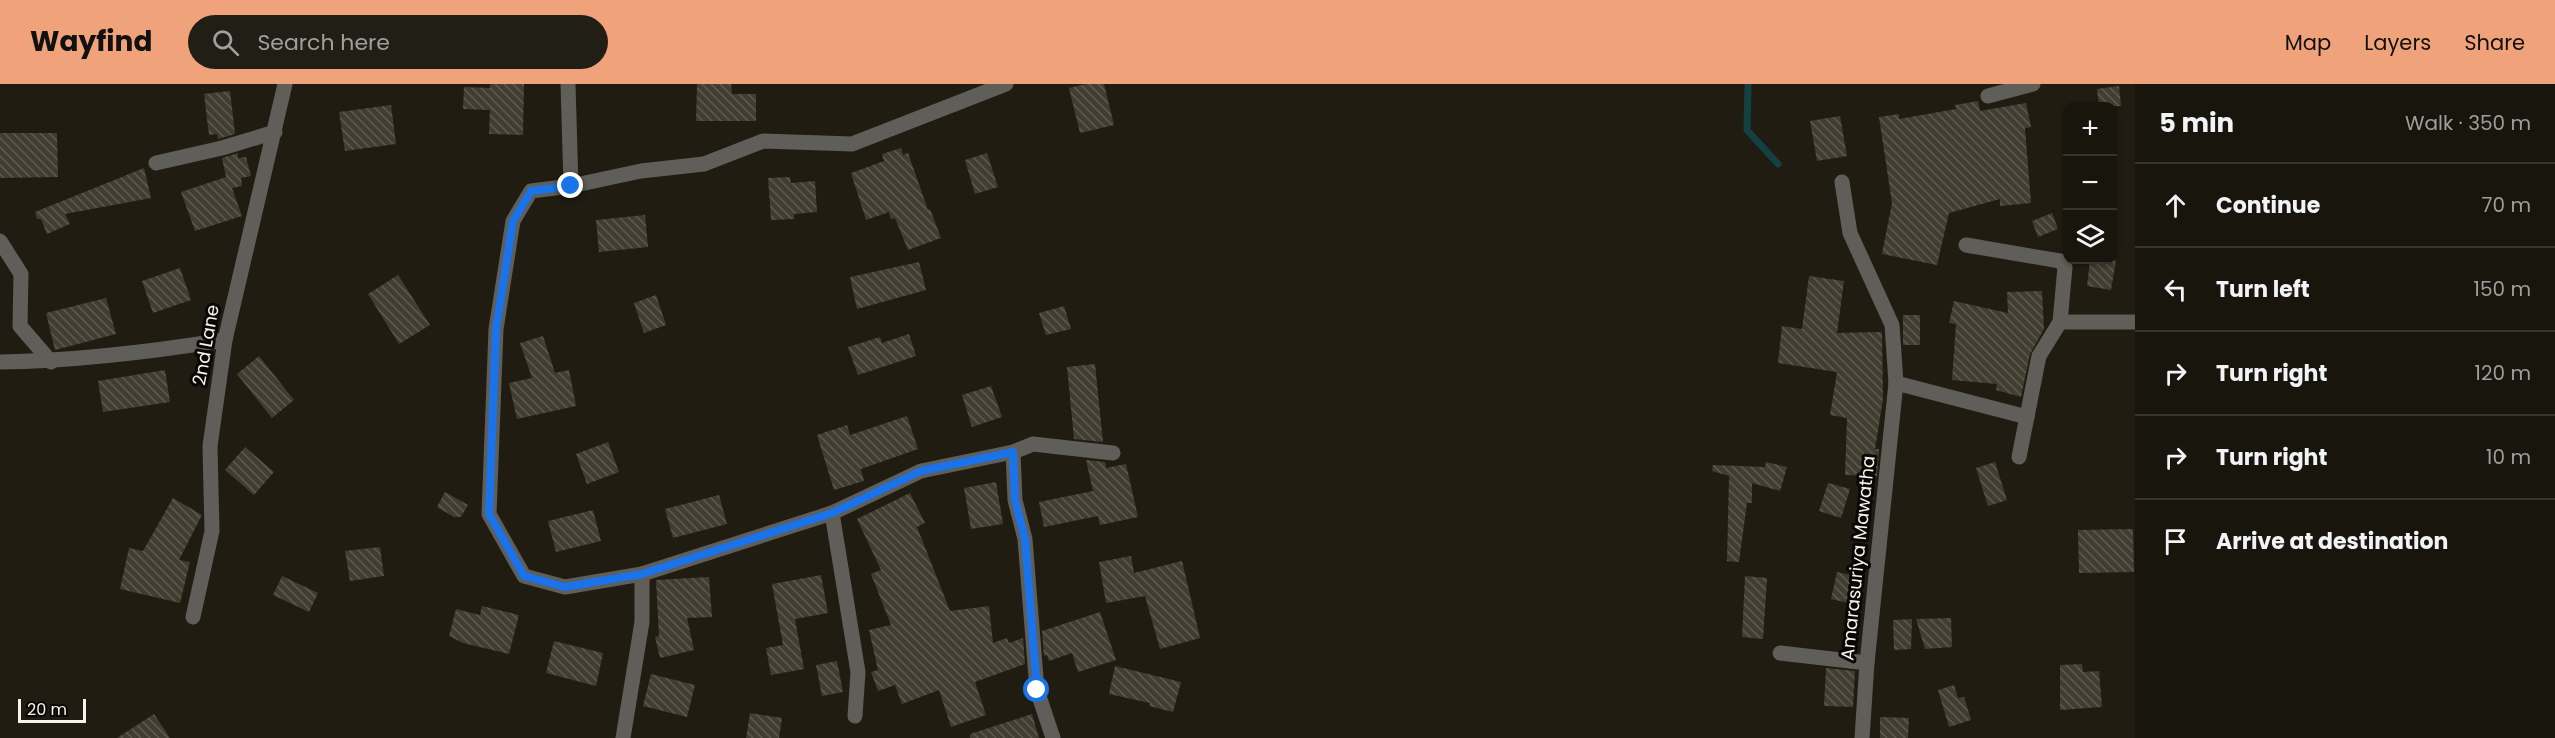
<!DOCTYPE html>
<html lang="en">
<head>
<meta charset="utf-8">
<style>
	body { margin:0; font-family:Poppins,sans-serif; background:#211e16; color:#f1f3f6 }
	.controls { position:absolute; right:18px; top:18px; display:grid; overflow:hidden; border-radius:12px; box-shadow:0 2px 4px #0004 }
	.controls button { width:54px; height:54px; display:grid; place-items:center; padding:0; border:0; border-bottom:2px solid #36342e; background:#18150d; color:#f1f3f6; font:30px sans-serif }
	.scale { position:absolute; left:18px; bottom:15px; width:68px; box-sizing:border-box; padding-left:6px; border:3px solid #f7f4ed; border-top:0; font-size:16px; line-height:21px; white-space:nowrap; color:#f7f4ed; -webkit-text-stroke:4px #080704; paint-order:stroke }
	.stop { position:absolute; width:18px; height:18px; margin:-14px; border:4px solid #1a73e8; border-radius:50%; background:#fff }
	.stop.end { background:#1a73e8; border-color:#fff; box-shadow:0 2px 6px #0008 }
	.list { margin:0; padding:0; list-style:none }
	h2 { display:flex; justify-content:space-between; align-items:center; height:78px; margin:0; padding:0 24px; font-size:26px }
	h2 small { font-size:20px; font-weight:400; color:#9f9f9d }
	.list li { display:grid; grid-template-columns:39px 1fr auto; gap:18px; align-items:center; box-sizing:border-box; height:84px; padding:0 24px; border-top:2px solid #36342e }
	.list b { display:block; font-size:22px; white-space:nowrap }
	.list em { font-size:20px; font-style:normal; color:#9f9f9d }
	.icon { flex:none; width:33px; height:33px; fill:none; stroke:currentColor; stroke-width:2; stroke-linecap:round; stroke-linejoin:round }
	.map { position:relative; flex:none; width:2135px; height:654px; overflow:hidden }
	header { display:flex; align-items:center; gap:36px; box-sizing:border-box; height:84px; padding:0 30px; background:#f0a27a; color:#111 }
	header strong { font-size:28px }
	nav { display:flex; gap:33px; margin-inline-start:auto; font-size:21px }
	.search { width:420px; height:54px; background:#211e16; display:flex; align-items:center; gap:15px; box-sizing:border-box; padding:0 21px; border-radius:33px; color:#9f9f9d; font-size:22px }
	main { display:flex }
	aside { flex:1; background:#18150d }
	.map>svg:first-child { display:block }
</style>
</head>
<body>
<header>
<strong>Wayfind</strong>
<div class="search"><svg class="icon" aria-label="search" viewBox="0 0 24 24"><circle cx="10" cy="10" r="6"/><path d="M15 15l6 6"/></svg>Search here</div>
<nav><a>Map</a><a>Layers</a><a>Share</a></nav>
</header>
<main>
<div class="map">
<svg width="2135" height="654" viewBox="0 0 2135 654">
	<defs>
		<pattern id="building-back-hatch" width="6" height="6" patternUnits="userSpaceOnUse" patternTransform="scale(1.5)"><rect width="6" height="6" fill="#413d31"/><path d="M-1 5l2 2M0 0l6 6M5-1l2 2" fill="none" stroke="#5d5a4f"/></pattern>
	</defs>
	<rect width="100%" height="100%" fill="#201c11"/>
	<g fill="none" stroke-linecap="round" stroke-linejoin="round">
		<!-- stream -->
		<polyline stroke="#124043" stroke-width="7" points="1748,0 1747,46 1778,80"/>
	</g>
	<!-- building -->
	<g fill="url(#building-back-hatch)">
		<polygon points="490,0 524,0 523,51 489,50 490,26 463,25 464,3 490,4"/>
		<polygon points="697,0 731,0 732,10 756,10 756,37 696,37"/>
		<polygon points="1085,0 1104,0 1114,41 1080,49 1069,4"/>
		<polygon points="2119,2 2121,22 2099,22 2097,5"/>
		<polygon points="230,7 235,50 218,55 217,50 209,51 204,10"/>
		<polygon points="1978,17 1980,27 2026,19 2031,43 2025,44 2031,119 2000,122 2000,115 1949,129 1937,181 1882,170 1892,119 1879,33 1899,30 1899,35 1956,25 1955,21"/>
		<polygon points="391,21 396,60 345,67 339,28"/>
		<polygon points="1840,32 1847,72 1817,77 1810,37"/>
		<polygon points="0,49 57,49 58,93 0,94"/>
		<polygon points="901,64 903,71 908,69 928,126 930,125 941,154 908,166 895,134 891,135 889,128 866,136 851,89 884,77 882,70"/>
		<polygon points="238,69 238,74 246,73 251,92 241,94 242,102 232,104 242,132 195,147 181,108 226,93 222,74"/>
		<polygon points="987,69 998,103 975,110 965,76"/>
		<polygon points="144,84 151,114 65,130 70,140 47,150 41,135 37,135 35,128"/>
		<polygon points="790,93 791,99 815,97 817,128 794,130 794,135 771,136 768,94"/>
		<polygon points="2052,129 2058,145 2038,153 2032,137"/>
		<polygon points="645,131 648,163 599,168 596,136"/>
		<polygon points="2090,176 2116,176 2111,206 2087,202"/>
		<polygon points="919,178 926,206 857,225 850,193"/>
		<polygon points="180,184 191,216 153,229 142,197"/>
		<polygon points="398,191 430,241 399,260 368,210"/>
		<polygon points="1809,192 1844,197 1837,249 1882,248 1883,315 1875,365 1879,365 1877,392 1845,391 1847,334 1830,331 1837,288 1778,279 1782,242 1802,245"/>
		<polygon points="2042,207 2044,245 2030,270 2021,313 1996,306 1997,300 1952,296 1956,240 1949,239 1954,217 2008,229 2007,208"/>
		<polygon points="656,211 666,241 644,249 634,219"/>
		<polygon points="106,214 116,250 55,266 46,229"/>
		<polygon points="1064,222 1071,245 1046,251 1039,229"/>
		<rect x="1903" y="231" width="17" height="30"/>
		<polygon points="909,250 916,272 858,291 848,263 880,253 882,259"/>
		<polygon points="543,252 555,289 569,286 576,322 517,335 509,299 532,294 520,259"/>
		<polygon points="259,272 294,316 272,334 237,290"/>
		<polygon points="1095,280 1103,358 1074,355 1067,283"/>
		<polygon points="165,286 170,318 103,328 98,297"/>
		<polygon points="991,302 1002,333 972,343 962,311"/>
		<polygon points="907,332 918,365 861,385 864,397 834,406 817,351 847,341 850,351"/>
		<polygon points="608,358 619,388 587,400 576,370"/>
		<polygon points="245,363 274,388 254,411 225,386"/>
		<polygon points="1086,376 1105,378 1106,384 1126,380 1138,433 1100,441 1098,432 1044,443 1039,418 1093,407"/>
		<polygon points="1766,378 1787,383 1780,407 1752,399 1752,419 1747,419 1739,478 1727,477 1729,392 1712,387 1713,381 1765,383"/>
		<polygon points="1995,378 2007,416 1988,422 1976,384"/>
		<polygon points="996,398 1003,440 971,445 964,404"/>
		<polygon points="1828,399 1850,405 1841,434 1819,427"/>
		<polygon points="445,408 468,421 461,433 454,433 437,423"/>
		<polygon points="910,409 925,439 917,443 950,527 989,522 993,559 1007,554 1009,559 1023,554 1025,580 975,598 986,631 951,643 939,606 902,620 895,601 878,607 871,588 878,586 869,546 891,541 871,490 881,486 857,435"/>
		<polygon points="719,411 727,440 673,454 665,425"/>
		<polygon points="173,414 202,431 179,476 190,478 180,519 120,505 129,464 143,467"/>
		<polygon points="593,426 601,457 556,468 548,437"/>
		<polygon points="2133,445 2134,488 2079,489 2078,446"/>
		<polygon points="380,463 384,492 350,497 345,467"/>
		<polygon points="1131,472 1134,489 1182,477 1200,554 1160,565 1145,512 1106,519 1099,478"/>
		<polygon points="1837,488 1863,494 1857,521 1831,515"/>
		<polygon points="821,491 828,529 795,535 804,585 771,591 766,564 783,561 772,500"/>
		<polygon points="282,492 318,509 309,528 273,511"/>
		<polygon points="1745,492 1767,494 1763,555 1742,553"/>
		<polygon points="709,493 712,533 687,534 694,566 660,574 655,553 659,552 656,496"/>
		<polygon points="482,522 519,531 509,570 463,559 449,552 456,525 480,531"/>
		<polygon points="1100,528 1116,576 1078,588 1072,569 1049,577 1047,571 1044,572 1042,547"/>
		<polygon points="1951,534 1952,563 1925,565 1916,535"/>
		<polygon points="1912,535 1911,565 1894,566 1893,536"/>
		<polygon points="554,557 603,569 596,602 546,589"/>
		<polygon points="837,577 843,608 822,612 816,581"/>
		<polygon points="2082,580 2083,588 2099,587 2102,623 2060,626 2060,581"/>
		<polygon points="1115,582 1181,598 1173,628 1149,622 1150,619 1109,610"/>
		<polygon points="1826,584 1855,587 1853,623 1824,622"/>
		<polygon points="651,590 695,601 687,633 643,622"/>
		<polygon points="1954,601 1958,614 1964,613 1971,636 1949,643 1938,606"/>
		<polygon points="750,629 782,634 779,654 746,654"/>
		<polygon points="154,630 170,654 117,654"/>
		<polygon points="1032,630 1039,654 970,654 970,650"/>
		<polygon points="1880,633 1909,634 1908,654 1880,654"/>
	</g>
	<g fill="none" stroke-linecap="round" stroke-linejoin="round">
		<!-- minor -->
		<g stroke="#605e59" stroke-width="15">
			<polyline points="568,0 571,102 531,107 513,137 496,245 489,430 524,492 565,503 642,490 832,429 921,387 1013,368 1033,360 1113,369"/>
			<polyline points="1988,12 2033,0"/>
			<polyline points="156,79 222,64 275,48"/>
			<polyline points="1842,98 1850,149 1892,241 1896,299 1867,579 1862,654"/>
			<polyline points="571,102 641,87 704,80 763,57 852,60 1006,0"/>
			<polyline points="0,157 21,190 20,242 51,278"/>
			<polyline points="1966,161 2060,177 2065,183 2060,238"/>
			<path d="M0,278C76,277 150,268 225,256"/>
			<polyline points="1896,299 2027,333"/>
			<polyline points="1013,368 1015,416 1025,455 1037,606 1053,654"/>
			<polyline points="2019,373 2039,272 2060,238 2135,238"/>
			<polyline points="832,429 858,588 855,632"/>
			<polyline points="193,533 212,447 210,362 225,256 285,0"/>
			<polyline points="1780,569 1867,579"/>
			<polyline points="623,654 642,538 642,490"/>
		</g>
	</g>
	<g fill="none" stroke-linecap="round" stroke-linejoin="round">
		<!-- route -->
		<polyline stroke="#1a73e8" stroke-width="8" points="571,102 531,107 513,137 496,245 489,430 524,492 565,503 642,490 832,429 921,387 1013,368 1015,416 1025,455 1037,606"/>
	</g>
	<g text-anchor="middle" stroke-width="6" stroke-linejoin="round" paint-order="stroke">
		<!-- street labels -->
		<g font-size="18" fill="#f7f4ed" stroke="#080704">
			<text transform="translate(206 261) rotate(-80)" y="6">2nd Lane</text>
			<text transform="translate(1858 474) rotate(-84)" y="6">Amarasuriya Mawatha</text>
		</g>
	</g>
</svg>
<div class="controls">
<button>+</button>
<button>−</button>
<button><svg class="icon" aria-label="layers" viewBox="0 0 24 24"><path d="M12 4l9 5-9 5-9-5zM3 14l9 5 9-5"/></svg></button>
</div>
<div class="scale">20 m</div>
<div class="stop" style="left:1037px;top:606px"></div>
<div class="stop end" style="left:571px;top:102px"></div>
</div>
<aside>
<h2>5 min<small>Walk · 350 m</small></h2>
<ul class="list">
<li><svg class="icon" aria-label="ahead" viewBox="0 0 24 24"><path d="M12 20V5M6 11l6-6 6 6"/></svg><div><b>Continue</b></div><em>70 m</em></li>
<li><svg class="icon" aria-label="left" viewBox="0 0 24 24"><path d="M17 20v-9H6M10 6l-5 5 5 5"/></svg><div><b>Turn left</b></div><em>150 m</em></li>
<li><svg class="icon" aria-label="right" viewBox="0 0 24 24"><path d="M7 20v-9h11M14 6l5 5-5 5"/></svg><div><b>Turn right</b></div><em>120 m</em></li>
<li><svg class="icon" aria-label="right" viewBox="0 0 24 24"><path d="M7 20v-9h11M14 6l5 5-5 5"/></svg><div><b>Turn right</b></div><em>10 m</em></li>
<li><svg class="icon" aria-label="arrive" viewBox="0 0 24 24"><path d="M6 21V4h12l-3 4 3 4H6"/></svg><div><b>Arrive at destination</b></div></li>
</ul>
</aside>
</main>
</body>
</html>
